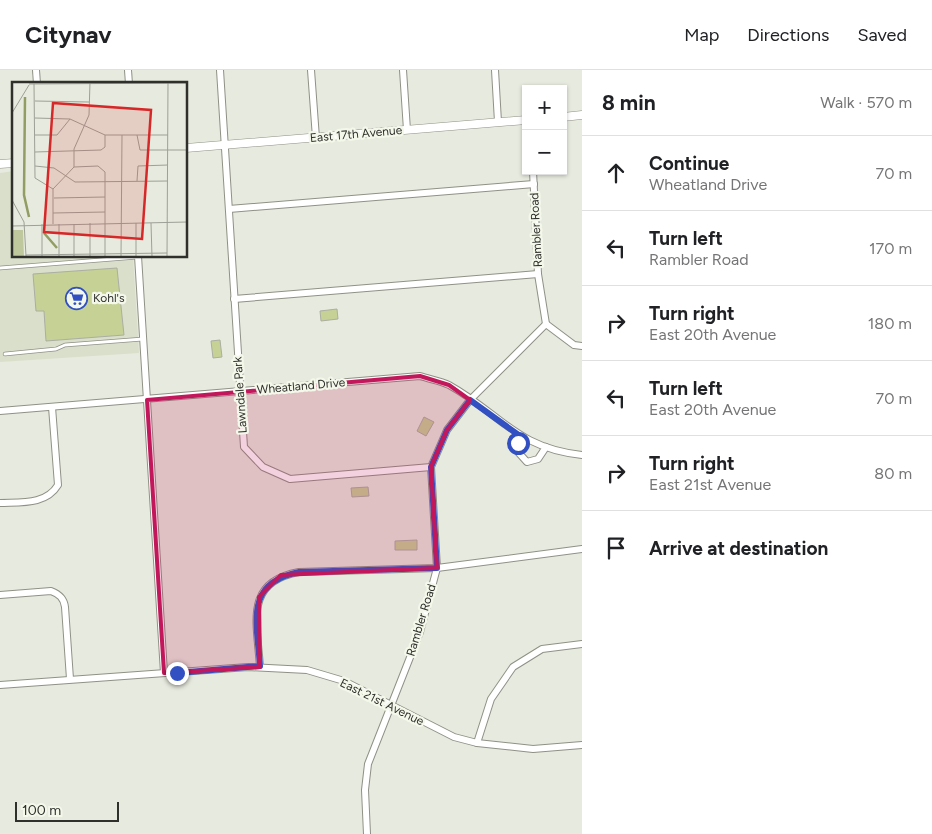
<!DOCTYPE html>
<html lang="en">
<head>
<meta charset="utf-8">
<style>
	body { margin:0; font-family:Figtree,sans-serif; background:#f6f6f6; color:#202124 }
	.controls { position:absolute; right:15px; top:15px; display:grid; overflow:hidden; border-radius:0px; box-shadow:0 1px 4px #0004 }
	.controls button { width:45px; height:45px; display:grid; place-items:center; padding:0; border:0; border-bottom:1px solid #e0e0e0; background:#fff; color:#202124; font:25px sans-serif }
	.scale { position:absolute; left:15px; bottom:12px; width:104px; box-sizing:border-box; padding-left:5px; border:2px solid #2f302b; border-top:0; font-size:14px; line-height:18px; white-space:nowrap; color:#2f302b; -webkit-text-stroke:4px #f4f8eb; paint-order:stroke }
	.stop { position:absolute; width:15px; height:15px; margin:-11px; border:4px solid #3250c1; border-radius:50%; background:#fff }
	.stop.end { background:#3250c1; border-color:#fff; box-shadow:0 1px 5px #0008 }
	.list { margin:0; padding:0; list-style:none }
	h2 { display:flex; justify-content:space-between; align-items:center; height:65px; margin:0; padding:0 20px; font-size:21px }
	h2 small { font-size:16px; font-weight:400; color:#757577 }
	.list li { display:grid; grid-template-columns:32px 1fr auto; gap:15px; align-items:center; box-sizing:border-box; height:75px; padding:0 20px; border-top:1px solid #e0e0e0 }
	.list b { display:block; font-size:19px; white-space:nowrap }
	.list p { margin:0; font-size:16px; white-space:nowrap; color:#757577 }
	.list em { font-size:16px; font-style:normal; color:#757577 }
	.icon { flex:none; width:28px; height:28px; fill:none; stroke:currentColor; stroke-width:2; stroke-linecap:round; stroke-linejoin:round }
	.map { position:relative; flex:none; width:582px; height:764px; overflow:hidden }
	header { display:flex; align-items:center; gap:30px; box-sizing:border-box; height:70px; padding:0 25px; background:#fff; border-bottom:1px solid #e0e0e0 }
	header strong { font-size:24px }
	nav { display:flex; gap:28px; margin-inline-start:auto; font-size:18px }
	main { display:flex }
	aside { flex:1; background:#fff }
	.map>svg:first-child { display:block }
</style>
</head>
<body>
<header>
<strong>Citynav</strong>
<nav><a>Map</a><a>Directions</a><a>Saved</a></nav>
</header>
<main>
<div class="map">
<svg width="582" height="764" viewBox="0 0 582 764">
	<rect width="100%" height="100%" fill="#e7eade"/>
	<!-- built -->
	<polygon fill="#dadfcb" points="14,101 14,186 133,186 139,283 0,292 0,103"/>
	<!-- building -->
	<g fill="#c5d195" stroke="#abaea2">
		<polygon points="117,198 124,265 46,271 44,241 36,241 33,204"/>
		<polygon points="337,239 338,249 321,251 320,241"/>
		<polygon points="220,270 222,287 213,288 211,271"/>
		<polygon points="424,347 434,352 426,366 417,361"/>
		<polygon points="368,417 369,426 352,427 351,418"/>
		<polygon points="417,470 417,480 395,480 395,471"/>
	</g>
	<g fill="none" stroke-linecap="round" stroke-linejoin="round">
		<defs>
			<g id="service">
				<polyline points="0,198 138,187"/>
				<polyline points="5,284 56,279 65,275 143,269"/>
			</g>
			<g id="minor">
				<polyline points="36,0 37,14"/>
				<polyline points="128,0 129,14"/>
				<polyline points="220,0 244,377 263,397 290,409 431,397"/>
				<polyline points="311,0 316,68"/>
				<polyline points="403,0 407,60"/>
				<polyline points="495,0 498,52"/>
				<polyline points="533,101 538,204 546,254"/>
				<polyline points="229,139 534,114"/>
				<polyline points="138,186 164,603"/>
				<polyline points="234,229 538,204"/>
				<polyline points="546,254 574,275 582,276"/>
				<path d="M0,341L420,306C429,309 441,311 449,315C501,344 516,378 582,385"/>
				<polyline points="520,366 518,382 527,392 538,389 546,377"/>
				<path d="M0,433C21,432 46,435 58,415L52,337"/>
				<path d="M0,525L51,521C59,524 64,528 65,537L70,609"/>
				<path d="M260,597C257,552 244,512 299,502L437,498L582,479"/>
				<polyline points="0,615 248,597 307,600 344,611 454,667 477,673 533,679 582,675"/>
				<polyline points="477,673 491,629 513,597 542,579 582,574"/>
				<polyline points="367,764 365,720 368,694 420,562 437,498 431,397 447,360 470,330 546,254"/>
			</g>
			<g id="tertiary">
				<polyline points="563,47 582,45"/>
				<polyline points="186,78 526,50"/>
				<polyline points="0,94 14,93"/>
			</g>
		</defs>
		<!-- service casing -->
		<use href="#service" stroke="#8f9186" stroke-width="4.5"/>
		<!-- minor casing -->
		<use href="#minor" stroke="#8f9186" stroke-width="8"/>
		<!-- tertiary casing -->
		<use href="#tertiary" stroke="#8f9186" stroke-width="9"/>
		<!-- service -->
		<use href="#service" stroke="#fff" stroke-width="3"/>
		<!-- minor -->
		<use href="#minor" stroke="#fff" stroke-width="6"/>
		<!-- tertiary -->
		<use href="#tertiary" stroke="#fff" stroke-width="8"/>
	</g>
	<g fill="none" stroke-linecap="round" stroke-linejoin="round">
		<!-- route -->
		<path stroke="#3250c1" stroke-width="6" d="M177,603L260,596C257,552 244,513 299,502L437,498L431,397L447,360L470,330L520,366L518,373"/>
	</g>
	<!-- marked area -->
	<path fill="#c2185b" fill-opacity="0.2" stroke="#c2185b" stroke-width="4" stroke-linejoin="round" d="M420,306L449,315L470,330L447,360L431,397L437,498L281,505L259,527L260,597L164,603L147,330Z"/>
	<!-- icons -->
	<defs>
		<symbol id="supermarket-ring" viewBox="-11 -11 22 22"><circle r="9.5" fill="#f4f8eb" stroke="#3250c1" stroke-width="1.5"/><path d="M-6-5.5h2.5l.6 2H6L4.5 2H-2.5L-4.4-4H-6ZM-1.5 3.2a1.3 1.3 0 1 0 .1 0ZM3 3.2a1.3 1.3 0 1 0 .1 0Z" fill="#3250c1"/></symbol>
	</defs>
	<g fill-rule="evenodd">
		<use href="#supermarket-ring" x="64" y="216" width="25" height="25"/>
	</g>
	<g text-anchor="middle" stroke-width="4.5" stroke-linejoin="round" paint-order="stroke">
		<!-- street labels -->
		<g font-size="12" fill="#2f302b" stroke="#f4f8eb">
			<text transform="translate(356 64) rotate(-5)" y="4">East 17th Avenue</text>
			<text transform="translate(536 160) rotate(-93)" y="4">Rambler Road</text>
			<text transform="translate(301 316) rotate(-5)" y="4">Wheatland Drive</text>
			<text transform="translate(240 325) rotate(-94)" y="4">Lawndale Park</text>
			<text transform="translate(421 550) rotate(-73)" y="4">Rambler Road</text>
			<text transform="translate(382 632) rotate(26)" y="4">East 21st Avenue</text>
		</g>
		<!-- poi labels -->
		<g font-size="12" fill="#2f302b" stroke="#f4f8eb" text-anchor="start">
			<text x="93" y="232">Kohl's</text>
		</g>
	</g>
	<!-- overview -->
	<g transform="translate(12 12)">
		<rect width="175" height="175" fill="#e7eade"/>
		<path d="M0,148H11L12,175H0Z" fill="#bfc89d"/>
		<path fill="none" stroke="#919d63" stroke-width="2.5" d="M13,15L12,113L17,135M32,151L45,166"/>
		<path fill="none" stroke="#9da096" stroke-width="1" d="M17,2L175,1M22,2L23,96L41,107M23,19L77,20M0,31L17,3M23,36L58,37L93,53H156M23,53H45L58,37M125,53L128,68H175M23,70L89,68L93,65V53M23,84L42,86L63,100L156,99M62,85L86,84L93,90V175M125,99L126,84L156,83M41,107L62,85V67L77,33L78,0M41,107V142M42,116L93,115M0,118L12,140L14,174M41,131L93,130M78,141V175M139,141L140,175M62,142V175M0,144L175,140M14,173L155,171M30,174V142M47,175V142M109,175L110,53M124,175V141M155,175L156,0"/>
		<path fill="#d62828" fill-opacity="0.15" stroke="#d62828" stroke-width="2.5" d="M41,21L139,28L130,157L32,150Z"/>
		<rect width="175" height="175" fill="none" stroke="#2f302b" stroke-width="2.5"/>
	</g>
</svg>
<div class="controls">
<button>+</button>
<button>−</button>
</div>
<div class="scale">100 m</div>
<div class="stop" style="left:518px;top:373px"></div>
<div class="stop end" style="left:177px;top:603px"></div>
</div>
<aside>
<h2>8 min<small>Walk · 570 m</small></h2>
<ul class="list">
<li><svg class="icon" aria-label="ahead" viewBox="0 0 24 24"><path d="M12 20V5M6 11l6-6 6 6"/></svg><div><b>Continue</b><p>Wheatland Drive</p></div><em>70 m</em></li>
<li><svg class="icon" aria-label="left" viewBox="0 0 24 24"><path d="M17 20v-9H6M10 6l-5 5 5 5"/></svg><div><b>Turn left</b><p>Rambler Road</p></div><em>170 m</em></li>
<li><svg class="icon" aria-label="right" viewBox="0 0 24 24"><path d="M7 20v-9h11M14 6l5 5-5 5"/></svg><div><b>Turn right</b><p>East 20th Avenue</p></div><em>180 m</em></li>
<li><svg class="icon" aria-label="left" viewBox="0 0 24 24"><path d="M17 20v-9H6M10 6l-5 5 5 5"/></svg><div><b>Turn left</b><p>East 20th Avenue</p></div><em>70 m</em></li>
<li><svg class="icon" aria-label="right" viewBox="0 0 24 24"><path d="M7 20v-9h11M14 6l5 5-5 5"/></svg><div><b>Turn right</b><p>East 21st Avenue</p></div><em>80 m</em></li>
<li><svg class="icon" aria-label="arrive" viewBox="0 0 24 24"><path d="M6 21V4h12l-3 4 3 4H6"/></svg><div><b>Arrive at destination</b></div></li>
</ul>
</aside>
</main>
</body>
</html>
